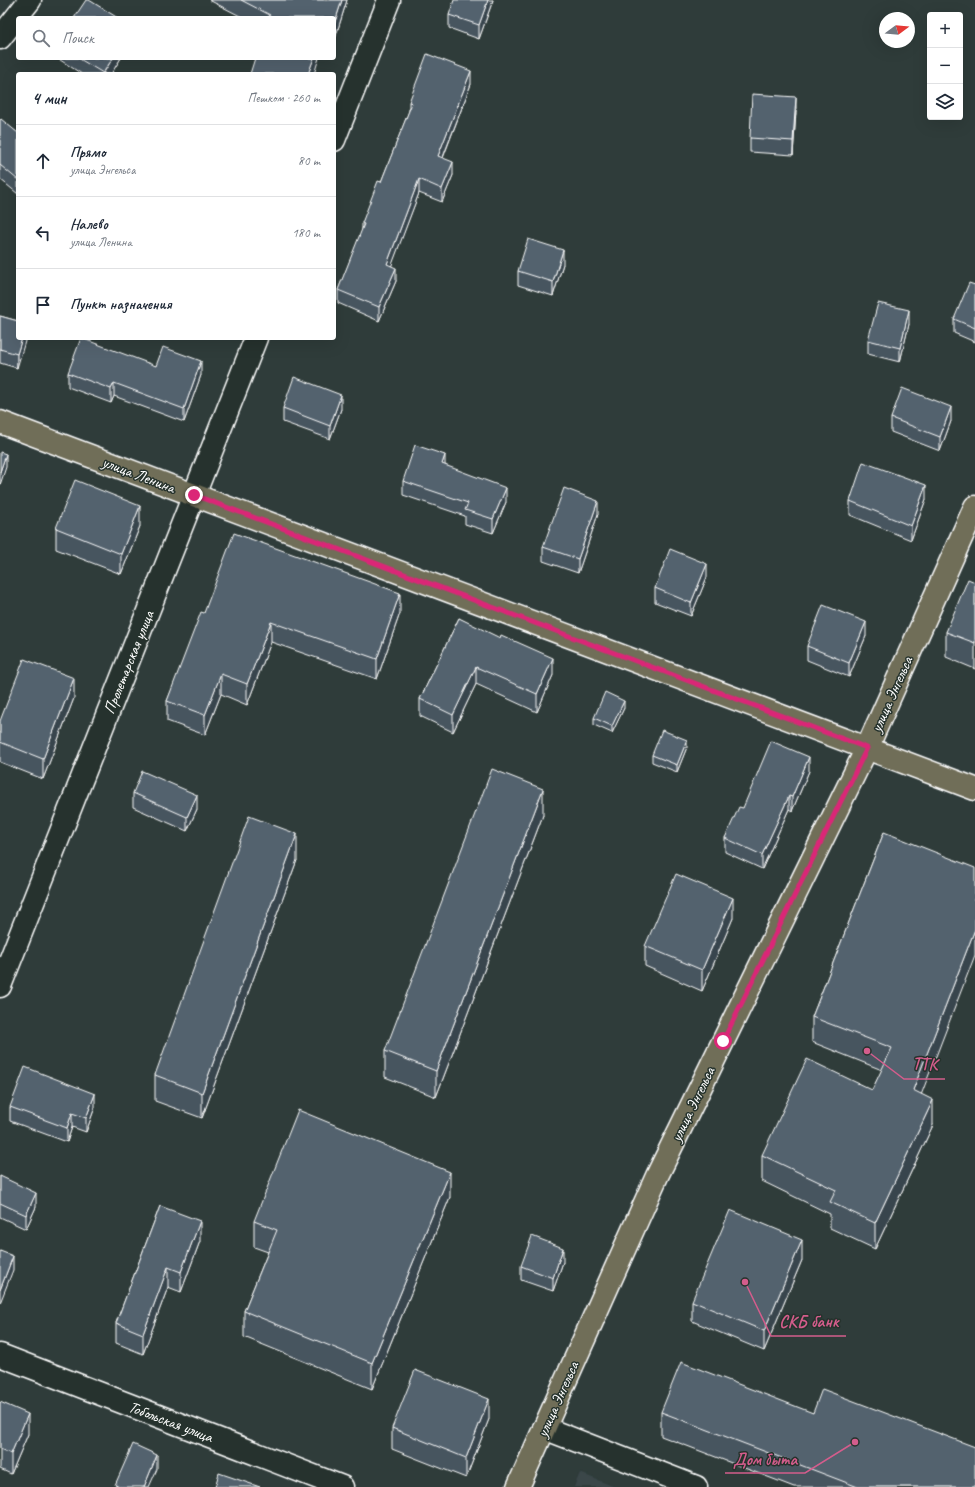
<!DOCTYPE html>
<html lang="ru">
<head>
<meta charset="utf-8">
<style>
	body { margin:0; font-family:Caveat,sans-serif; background:#f2f2f3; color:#1f2937 }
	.controls { position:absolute; right:12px; top:12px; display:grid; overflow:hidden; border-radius:4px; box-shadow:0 4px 16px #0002 }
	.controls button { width:36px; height:36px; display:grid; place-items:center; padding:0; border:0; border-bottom:1px solid #e0e1e3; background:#fff; color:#1f2937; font:20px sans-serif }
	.compass { position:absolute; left:879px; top:12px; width:36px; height:36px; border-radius:50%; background:#fff; box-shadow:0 4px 16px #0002; rotate:74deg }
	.stop { position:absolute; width:12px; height:12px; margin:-9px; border:3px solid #db2777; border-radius:50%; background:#fff }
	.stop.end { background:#db2777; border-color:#fff; box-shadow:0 1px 4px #0008 }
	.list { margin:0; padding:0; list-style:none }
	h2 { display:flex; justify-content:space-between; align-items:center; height:52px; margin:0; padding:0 16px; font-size:17px }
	h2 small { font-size:13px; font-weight:400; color:#747a83 }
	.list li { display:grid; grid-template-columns:26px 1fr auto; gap:12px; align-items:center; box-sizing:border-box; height:72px; padding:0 16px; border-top:1px solid #e0e1e3 }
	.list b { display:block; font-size:15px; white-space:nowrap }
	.list p { margin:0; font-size:13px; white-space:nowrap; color:#747a83 }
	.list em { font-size:13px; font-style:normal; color:#747a83 }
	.icon { flex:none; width:22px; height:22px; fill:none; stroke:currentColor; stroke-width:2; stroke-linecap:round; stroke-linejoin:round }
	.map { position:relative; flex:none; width:975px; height:1487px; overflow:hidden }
	.search { position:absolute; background:#fff; box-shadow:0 4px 16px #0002; left:16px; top:16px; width:320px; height:44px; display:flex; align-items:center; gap:10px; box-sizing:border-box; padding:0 14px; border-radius:4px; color:#747a83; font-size:15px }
	.panel { position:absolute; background:#fff; box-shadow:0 4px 16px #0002; left:16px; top:72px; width:320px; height:268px; border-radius:4px }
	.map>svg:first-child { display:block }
</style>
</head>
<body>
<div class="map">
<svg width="975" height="1487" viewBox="0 0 975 1487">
	<rect width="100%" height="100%" fill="#2f3c3a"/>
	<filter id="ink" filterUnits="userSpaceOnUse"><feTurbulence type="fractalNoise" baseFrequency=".025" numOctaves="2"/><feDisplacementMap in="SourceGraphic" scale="8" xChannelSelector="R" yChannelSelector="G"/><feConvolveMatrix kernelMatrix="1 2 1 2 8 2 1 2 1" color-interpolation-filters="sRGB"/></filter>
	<g filter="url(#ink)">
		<!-- built -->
		<polygon fill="#3a474a" points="580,1473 615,1487 574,1487"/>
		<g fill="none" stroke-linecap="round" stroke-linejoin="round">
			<defs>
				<g id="minor">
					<polyline points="0,38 30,0"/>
					<polyline points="334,140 389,0"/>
					<polyline points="0,986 256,338"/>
					<polyline points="0,1355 342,1487"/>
					<polyline points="544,1428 696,1487"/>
				</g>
				<g id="primary">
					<polyline points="0,422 975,789"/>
					<polyline points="518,1487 657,1176 867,748 975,507"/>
				</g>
			</defs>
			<!-- minor casing -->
			<use href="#minor" stroke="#fff" stroke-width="25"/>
			<!-- primary casing -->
			<use href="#primary" stroke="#fff" stroke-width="25"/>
			<!-- minor -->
			<use href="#minor" stroke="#26332d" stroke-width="22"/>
			<!-- primary -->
			<use href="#primary" stroke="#706e59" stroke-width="22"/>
		</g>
		<!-- wall -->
		<g fill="#47545f" stroke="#fff">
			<polygon points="209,0 347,0 334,42 334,18 244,18"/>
			<polygon points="493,0 479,39 449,28 449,15"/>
			<polygon points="57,58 121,58 111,74 82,74"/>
			<polygon points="471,84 443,158 453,175 442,202 419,193 391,266 396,281 379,321 338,303 338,290 362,231 362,223 381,182 409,111 409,102"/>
			<polygon points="796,111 793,155 750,152 750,138"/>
			<polygon points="0,120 18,133 18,194 0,179"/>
			<polygon points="563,264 553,296 518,285 518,271"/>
			<polygon points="975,285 975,342 954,333 954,319"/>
			<polygon points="0,316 18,321 17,368 0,363"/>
			<polygon points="909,324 900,362 868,354 868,340"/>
			<polygon points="156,366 201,375 184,422 114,396 111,403 68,387 68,373"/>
			<polygon points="283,408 341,409 330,439 283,422"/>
			<polygon points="891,418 951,421 940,451 891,432"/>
			<polygon points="445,465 506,502 493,533 465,524 465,516 403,495 403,481"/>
			<polygon points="926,499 911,540 850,515 850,501"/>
			<polygon points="598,514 578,573 543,561 543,547"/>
			<polygon points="140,526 121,574 56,549 56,528"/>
			<polygon points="707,577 691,616 655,602 655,588"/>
			<polygon points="975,582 975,669 946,657 946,632"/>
			<polygon points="204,613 400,613 377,679 271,642 247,705 221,694 205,735 167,721 167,701"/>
			<polygon points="459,618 553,675 537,712 476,684 453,732 420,716 420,699"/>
			<polygon points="866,636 849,677 807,660 807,646"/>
			<polygon points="74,698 43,779 0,762 0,721"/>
			<polygon points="624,708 612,733 594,725 594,718"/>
			<polygon points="687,747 677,772 652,762 652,755"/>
			<polygon points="809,771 792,811 789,809 762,869 725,852 725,838 743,808"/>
			<polygon points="133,793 197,809 187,831 133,807"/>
			<polygon points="543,815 436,1097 385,1077 385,1051"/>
			<polygon points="884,832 921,1094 933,1125 875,1249 830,1228 830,1214 762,1181 762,1155 872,1090 882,1070 812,1042 812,1017"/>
			<polygon points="297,860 202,1118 155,1101 155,1075"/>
			<polygon points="733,918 702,991 645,966 645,946"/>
			<polygon points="10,1107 95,1107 86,1132 72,1127 67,1142 10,1121"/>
			<polygon points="0,1176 36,1207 26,1229 0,1217"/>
			<polygon points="450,1197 372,1389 244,1337 244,1311 268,1252 254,1247 254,1221"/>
			<polygon points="160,1206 200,1241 181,1292 168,1287 143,1354 116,1343 116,1323"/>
			<polygon points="802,1260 764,1351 692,1321 692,1301"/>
			<polygon points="563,1262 553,1291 521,1280 521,1266"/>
			<polygon points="0,1402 28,1434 11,1474 0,1469"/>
			<polygon points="661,1412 813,1413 975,1487 794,1487 661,1436"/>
			<polygon points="489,1419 466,1478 392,1449 392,1428"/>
		</g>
		<!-- shaded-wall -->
		<g fill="#39454d" stroke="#fff">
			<polygon points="342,0 347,0 334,42 334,25"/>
			<polygon points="488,0 493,0 479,39 479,25"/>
			<polygon points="113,58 121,58 111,74 103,74"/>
			<polygon points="314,58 319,58 314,74 308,74"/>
			<polygon points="471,71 471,84 438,170 438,156"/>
			<polygon points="796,97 796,111 793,155 793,141"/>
			<polygon points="453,162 453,175 442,202 442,189"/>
			<polygon points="419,179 419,193 387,278 387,264"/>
			<polygon points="563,250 563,264 553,296 553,282"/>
			<polygon points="396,268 396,281 379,321 379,307"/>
			<polygon points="909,310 909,324 900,362 900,348"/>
			<polygon points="22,338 26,338 17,368 17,354"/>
			<polygon points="201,361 201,375 184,422 184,409"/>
			<polygon points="114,383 114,396 111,403 111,389"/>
			<polygon points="341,395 341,409 330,439 330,426"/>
			<polygon points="951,407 951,421 940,451 940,437"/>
			<polygon points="6,454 6,467 0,485 0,472"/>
			<polygon points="445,455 445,469 442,464"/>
			<polygon points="926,485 926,499 911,540 911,526"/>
			<polygon points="506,488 506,502 493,533 493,519"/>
			<polygon points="598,501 598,514 578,573 578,559"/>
			<polygon points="140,506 140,526 121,574 121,554"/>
			<polygon points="707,564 707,577 691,616 691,603"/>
			<polygon points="400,593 400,613 377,679 377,659"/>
			<polygon points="271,622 271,642 247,705 247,684"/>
			<polygon points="866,622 866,636 849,677 849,663"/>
			<polygon points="553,658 553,675 537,712 537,694"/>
			<polygon points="476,667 476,684 453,732 453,715"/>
			<polygon points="221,674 221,694 205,735 205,715"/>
			<polygon points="74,678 74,698 43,779 43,759"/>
			<polygon points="624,701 624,708 612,733 612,726"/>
			<polygon points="687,740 687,747 677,772 677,765"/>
			<polygon points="809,757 809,771 792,811 792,797"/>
			<polygon points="543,789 543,815 436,1097 436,1071"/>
			<polygon points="197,795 197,809 187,831 187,817"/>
			<polygon points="789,796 789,809 762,869 762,855"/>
			<polygon points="297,834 297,860 202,1118 202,1093"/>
			<polygon points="733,898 733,918 702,991 702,970"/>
			<polygon points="975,929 975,955 913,1116 913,1090"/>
			<polygon points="95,1094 95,1107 86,1132 86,1118"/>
			<polygon points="933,1100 933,1125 875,1249 875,1223"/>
			<polygon points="72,1113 72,1127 67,1142 67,1128"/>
			<polygon points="450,1172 450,1197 372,1389 372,1363"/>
			<polygon points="36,1193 36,1207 26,1229 26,1215"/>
			<polygon points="200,1221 200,1241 181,1292 181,1272"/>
			<polygon points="802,1240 802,1260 764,1351 764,1331"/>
			<polygon points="563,1248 563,1262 553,1291 553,1278"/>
			<polygon points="13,1256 13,1270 0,1303 0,1290"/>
			<polygon points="168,1267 168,1287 143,1354 143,1334"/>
			<polygon points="489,1399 489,1419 466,1478 466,1458"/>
			<polygon points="28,1414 28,1434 11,1474 11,1454"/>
			<polygon points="157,1455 157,1469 149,1487 144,1487"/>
		</g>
		<!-- building -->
		<g fill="#52626e" stroke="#fff">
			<polygon points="86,0 89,0 118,18 74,18"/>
			<polygon points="241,0 342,0 334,25 334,18 268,18 270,15"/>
			<polygon points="454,0 488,0 479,25 449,15"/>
			<polygon points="427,54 471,71 438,156 453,162 442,189 419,179 387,264 396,268 379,307 338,290 364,224 362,223 378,181 381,182 412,103 409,102"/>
			<polygon points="78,58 113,58 103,73"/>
			<polygon points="255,58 314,58 308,74 250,74"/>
			<polygon points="752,94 796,97 793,141 750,138"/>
			<polygon points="1,119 18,133 18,180 0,165 0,120"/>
			<polygon points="528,239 563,250 553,282 518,271"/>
			<polygon points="969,283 975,285 975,328 954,319"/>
			<polygon points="878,303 909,310 900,348 868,340"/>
			<polygon points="0,316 18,321 18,338 22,338 17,354 0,349"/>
			<polygon points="81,338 156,366 163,347 201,361 184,409 114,383 111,389 68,373"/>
			<polygon points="294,377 341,395 330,426 283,408"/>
			<polygon points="902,388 951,407 940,437 891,418"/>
			<polygon points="415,445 445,455 442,464 506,488 493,519 465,510 468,503 403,481"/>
			<polygon points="0,452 6,454 0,472"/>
			<polygon points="863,462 926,485 911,526 850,501"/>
			<polygon points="75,480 140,506 121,554 56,528"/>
			<polygon points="564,488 598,501 578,559 543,547"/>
			<polygon points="234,533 400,593 377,659 271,622 247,684 221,674 205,715 167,701 201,612 204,613"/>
			<polygon points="670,549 707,564 691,603 655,588"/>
			<polygon points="968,579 975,582 975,643 946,632"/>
			<polygon points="823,605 866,622 849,663 807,646"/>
			<polygon points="459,618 500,638 501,635 553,658 537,694 476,667 453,715 420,699"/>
			<polygon points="24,659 74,678 43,759 0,742 0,721"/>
			<polygon points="605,692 624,701 612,726 594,718"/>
			<polygon points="662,730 687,740 677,765 652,755"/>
			<polygon points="771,741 809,757 792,797 789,796 762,855 725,838 739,807 743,808"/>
			<polygon points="492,769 543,789 436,1071 385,1051"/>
			<polygon points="142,771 197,795 187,817 133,793"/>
			<polygon points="249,816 297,834 202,1093 155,1075"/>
			<polygon points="884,832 975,868 975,929 913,1090 933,1100 875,1223 830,1202 836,1190 762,1155 807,1059 872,1090 892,1048 812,1017"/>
			<polygon points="676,874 733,898 702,970 645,946"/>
			<polygon points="25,1067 95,1094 86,1118 72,1113 67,1128 10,1107"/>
			<polygon points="298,1110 450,1172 372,1363 244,1311 277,1230 254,1221"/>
			<polygon points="0,1176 36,1193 26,1215 0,1203"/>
			<polygon points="160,1206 200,1221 181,1272 168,1267 143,1334 116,1323"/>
			<polygon points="730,1210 802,1240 764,1331 692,1301"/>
			<polygon points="532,1236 563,1248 553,1278 521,1266"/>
			<polygon points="0,1251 13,1256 0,1290"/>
			<polygon points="681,1362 813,1413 822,1389 975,1447 975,1487 858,1487 661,1412"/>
			<polygon points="415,1370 489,1399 466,1458 392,1428"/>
			<polygon points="0,1402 28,1414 11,1454 0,1449"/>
			<polygon points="133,1444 157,1455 144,1487 120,1487 115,1485"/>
			<polygon points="219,1473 260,1487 215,1487"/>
		</g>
	</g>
	<g fill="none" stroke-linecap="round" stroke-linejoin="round" filter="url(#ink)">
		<!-- route -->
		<polyline stroke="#db2777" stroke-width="5" points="194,495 867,748 723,1041"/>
	</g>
	<g text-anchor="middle" stroke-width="3" stroke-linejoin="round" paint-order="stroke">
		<!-- street labels -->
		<g font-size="16" fill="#fff" stroke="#26332d">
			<text transform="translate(139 474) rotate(21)" y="6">улица Ленина</text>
			<text transform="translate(128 662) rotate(-68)" y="6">Пролетарская улица</text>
			<text transform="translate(891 694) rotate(-66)" y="6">улица Энгельса</text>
			<text transform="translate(692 1104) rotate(-64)" y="6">улица Энгельса</text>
			<text transform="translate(557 1399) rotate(-66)" y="6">улица Энгельса</text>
			<text transform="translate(171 1421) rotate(21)" y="6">Тобольская улица</text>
		</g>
	</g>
	<!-- callouts -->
	<path fill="none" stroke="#d45d8c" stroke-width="1.5" d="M867 1051L904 1079H945M745 1282L771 1336H846M855 1442L805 1473H725"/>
	<g fill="#d45d8c" stroke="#26332d" stroke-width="1.5">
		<circle cx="867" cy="1051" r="4"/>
		<circle cx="745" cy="1282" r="4"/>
		<circle cx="855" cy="1442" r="4"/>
	</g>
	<g font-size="17" text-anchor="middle" font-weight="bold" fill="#d45d8c" stroke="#26332d" stroke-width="3" stroke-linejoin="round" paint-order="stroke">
		<text x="925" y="1070">ТТК</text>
		<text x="809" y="1327">СКБ банк</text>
		<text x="765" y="1465">Дом быта</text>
	</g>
</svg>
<div class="controls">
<button>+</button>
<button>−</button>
<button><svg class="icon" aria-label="layers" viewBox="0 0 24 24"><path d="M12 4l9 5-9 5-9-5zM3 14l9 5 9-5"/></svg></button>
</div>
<svg class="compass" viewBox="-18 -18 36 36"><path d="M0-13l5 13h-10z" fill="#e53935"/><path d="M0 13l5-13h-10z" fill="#747a83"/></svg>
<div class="stop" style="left:723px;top:1041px"></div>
<div class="stop end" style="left:194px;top:495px"></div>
<div class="search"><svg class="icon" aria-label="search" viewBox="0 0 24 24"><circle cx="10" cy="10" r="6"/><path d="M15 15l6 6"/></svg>Поиск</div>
<section class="panel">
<h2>4 мин<small>Пешком · 260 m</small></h2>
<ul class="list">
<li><svg class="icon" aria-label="ahead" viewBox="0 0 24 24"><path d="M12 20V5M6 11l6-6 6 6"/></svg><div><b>Прямо</b><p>улица Энгельса</p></div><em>80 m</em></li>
<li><svg class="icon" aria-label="left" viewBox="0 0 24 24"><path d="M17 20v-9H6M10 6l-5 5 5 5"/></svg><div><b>Налево</b><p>улица Ленина</p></div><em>180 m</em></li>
<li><svg class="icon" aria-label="arrive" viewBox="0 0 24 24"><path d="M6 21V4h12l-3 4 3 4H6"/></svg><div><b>Пункт назначения</b></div></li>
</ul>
</section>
</div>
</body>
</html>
